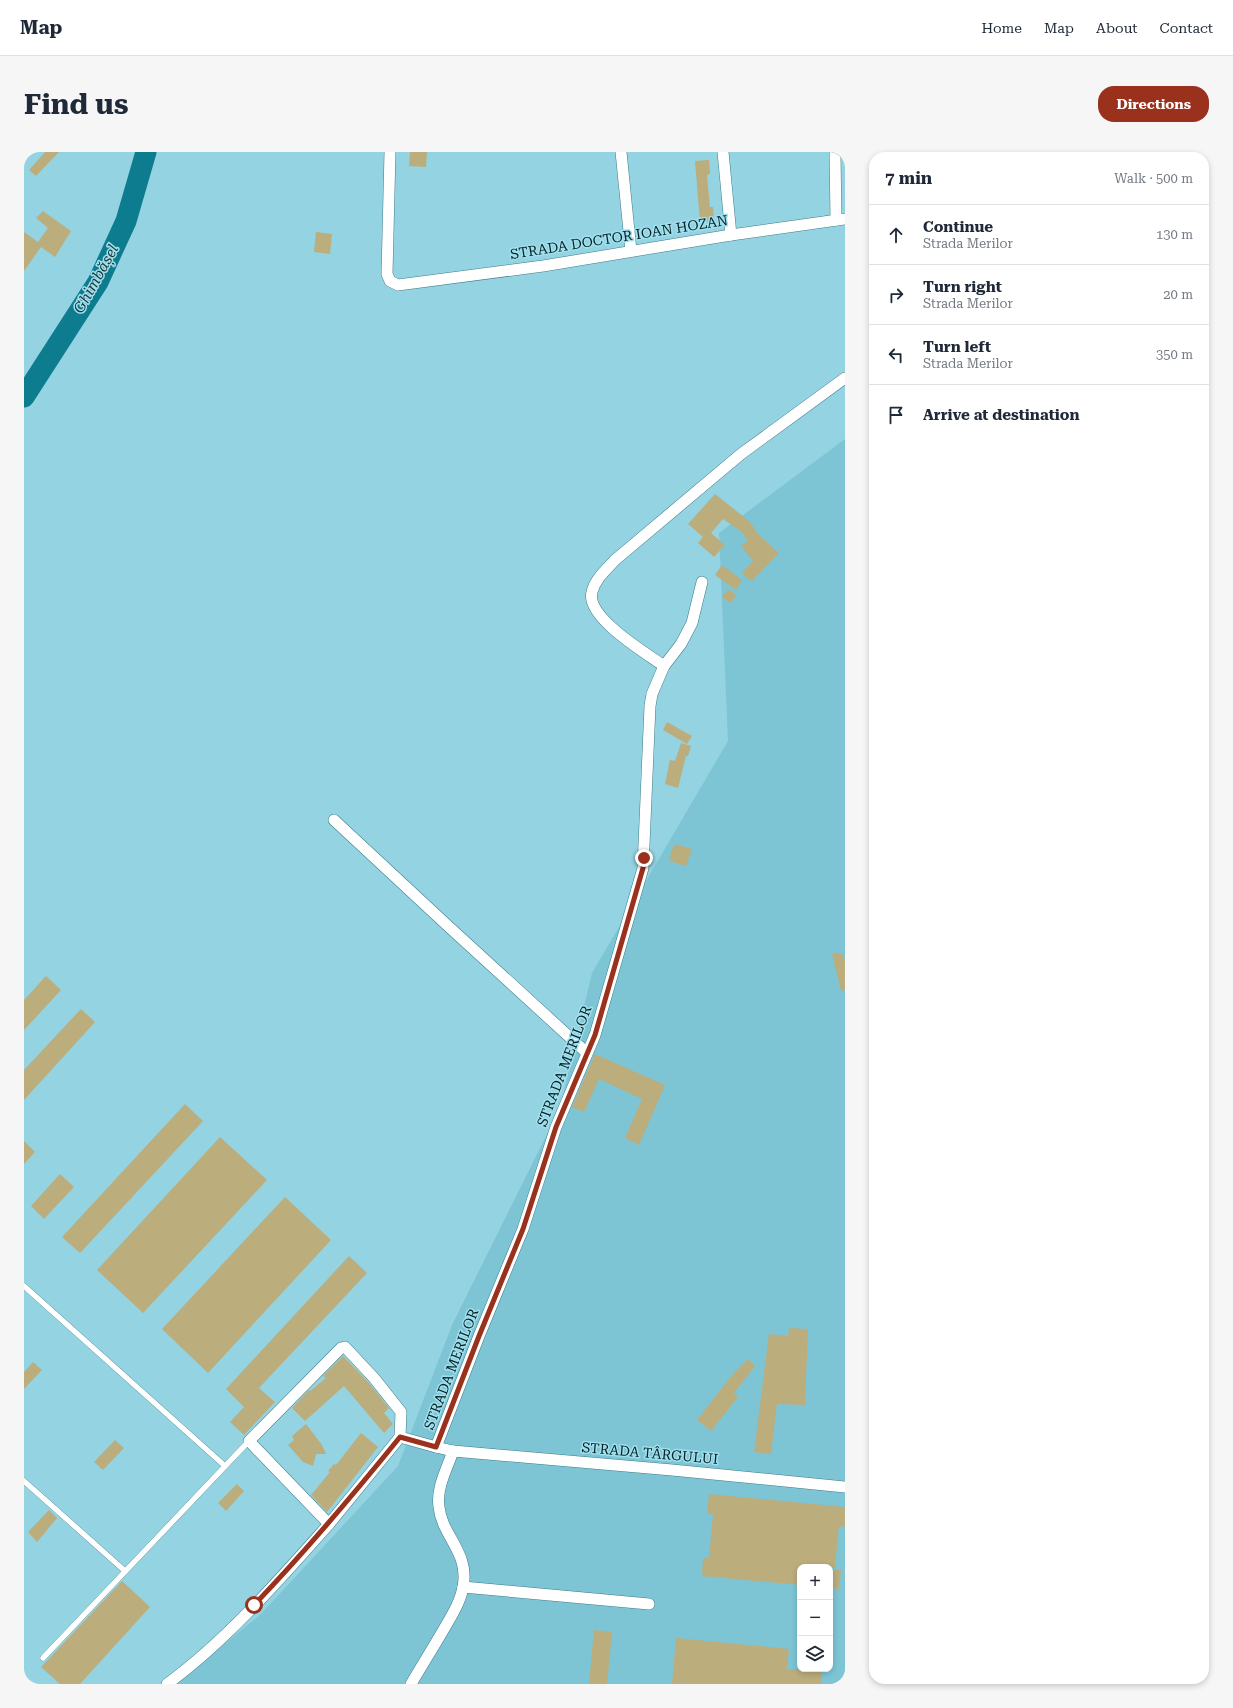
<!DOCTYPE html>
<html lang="en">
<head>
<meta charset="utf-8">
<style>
	body { margin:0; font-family:"Roboto Serif",serif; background:#f6f6f7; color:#1f2937 }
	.controls { position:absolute; right:12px; bottom:12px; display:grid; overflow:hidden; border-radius:8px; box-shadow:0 2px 6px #0003 }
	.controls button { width:36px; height:36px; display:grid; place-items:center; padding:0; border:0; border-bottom:1px solid #e0e1e3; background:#fff; color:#1f2937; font:20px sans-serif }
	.stop { position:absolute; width:12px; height:12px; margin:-9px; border:3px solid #9a311d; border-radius:50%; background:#fff }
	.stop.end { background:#9a311d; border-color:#fff; box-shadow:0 1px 4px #0008 }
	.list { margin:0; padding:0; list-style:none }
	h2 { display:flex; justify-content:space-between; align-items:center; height:52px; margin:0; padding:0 16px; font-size:17px }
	h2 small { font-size:13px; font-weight:400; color:#747a83 }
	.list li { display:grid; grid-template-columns:26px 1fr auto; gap:12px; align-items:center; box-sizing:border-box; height:60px; padding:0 16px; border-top:1px solid #e0e1e3 }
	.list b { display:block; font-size:15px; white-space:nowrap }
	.list p { margin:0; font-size:13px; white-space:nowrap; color:#747a83 }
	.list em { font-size:13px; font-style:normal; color:#747a83 }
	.icon { flex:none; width:22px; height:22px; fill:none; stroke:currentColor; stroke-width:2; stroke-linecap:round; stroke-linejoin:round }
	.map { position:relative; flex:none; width:821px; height:1532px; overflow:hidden; border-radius:16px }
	header { display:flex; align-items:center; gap:24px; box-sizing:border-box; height:56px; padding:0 20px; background:#fff; border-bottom:1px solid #e0e1e3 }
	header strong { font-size:19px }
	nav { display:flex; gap:22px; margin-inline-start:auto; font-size:14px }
	.intro { display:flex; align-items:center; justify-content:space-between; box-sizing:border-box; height:96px; padding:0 24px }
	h1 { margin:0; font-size:28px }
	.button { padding:10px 18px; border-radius:16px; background:#9a311d; color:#fff; font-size:14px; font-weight:700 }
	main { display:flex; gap:24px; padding:0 24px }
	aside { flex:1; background:#fff; border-radius:16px; box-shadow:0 2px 6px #0003 }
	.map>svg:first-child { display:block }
</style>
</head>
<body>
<header>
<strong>Map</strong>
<nav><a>Home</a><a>Map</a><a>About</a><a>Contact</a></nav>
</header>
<div class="intro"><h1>Find us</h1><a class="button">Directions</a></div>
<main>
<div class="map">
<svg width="821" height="1532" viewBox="0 0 821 1532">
	<rect width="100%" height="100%" fill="#94d3e1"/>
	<!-- built -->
	<path fill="#7dc5d5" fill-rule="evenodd" d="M821,287V1532H152L237,1462L374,1314L428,1173L536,956L568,821L704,589L695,381ZM776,1415H806V1517H776Z"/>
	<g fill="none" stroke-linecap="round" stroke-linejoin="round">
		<!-- river -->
		<polyline stroke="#0d7c8e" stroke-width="21" points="0,245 74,130 102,69 122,0"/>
	</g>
	<!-- building -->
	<g fill="#bcad7d">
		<polygon points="21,0 35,0 12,24 5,18"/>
		<polygon points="386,0 403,0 402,15 385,14"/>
		<polygon points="685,8 686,22 683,23 686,55 689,55 690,69 676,70 671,9"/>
		<polygon points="19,59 47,79 31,105 17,95 0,119 0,80 14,90 24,76 12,66"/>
		<polygon points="292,80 308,82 306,102 290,100"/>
		<polygon points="691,342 725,369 735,383 755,401 728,429 726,427 725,428 718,421 729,409 717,394 724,389 718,380 699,367 687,381 701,393 690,405 674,391 679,385 664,372"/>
		<polygon points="698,413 718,428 712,438 691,423"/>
		<polygon points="704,437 712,443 707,451 698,445"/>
		<polygon points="643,570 668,584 663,592 639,578"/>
		<polygon points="657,591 667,594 664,604 662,604 654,636 641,632 646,608 651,609"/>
		<polygon points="651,692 668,697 662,714 646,709 647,699"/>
		<polygon points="818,801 821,808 821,838 817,839 808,802"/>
		<polygon points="22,824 37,838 0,878 0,848"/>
		<polygon points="57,857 71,870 0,948 0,918"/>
		<polygon points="571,902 641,933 615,993 601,986 618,947 575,927 560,960 548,955"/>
		<polygon points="161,952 179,969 56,1101 38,1085"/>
		<polygon points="196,985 243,1028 119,1161 73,1118"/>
		<polygon points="0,989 11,1000 0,1012"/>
		<polygon points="36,1022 50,1035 20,1067 7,1054"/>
		<polygon points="261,1045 307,1088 184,1221 138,1177"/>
		<polygon points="325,1104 343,1121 235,1236 251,1250 220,1283 206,1270 220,1255 202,1237"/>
		<polygon points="765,1176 784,1177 781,1253 753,1252 747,1302 730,1300 745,1182 764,1184"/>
		<polygon points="319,1204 345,1231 365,1256 360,1261 369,1272 360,1281 320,1234 281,1269 268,1256 285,1238 286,1239 302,1226 299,1224"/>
		<polygon points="724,1207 731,1214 710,1241 714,1245 687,1279 673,1268 708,1223"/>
		<polygon points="9,1210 18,1218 0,1237 0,1220"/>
		<polygon points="282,1272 298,1293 302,1302 292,1302 289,1314 279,1310 264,1293 270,1288 268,1284"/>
		<polygon points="337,1281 354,1295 303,1360 287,1343 306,1320 304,1319 310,1312 312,1313"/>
		<polygon points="91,1288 100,1296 79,1318 70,1310"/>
		<polygon points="213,1332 220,1339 202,1359 194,1351"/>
		<polygon points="685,1342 821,1355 821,1375 815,1374 811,1415 776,1415 776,1433 678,1424 679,1406 685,1406 689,1362 683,1362"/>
		<polygon points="25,1358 33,1366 13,1390 4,1380"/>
		<polygon points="806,1417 817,1418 815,1437 806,1436"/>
		<polygon points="98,1429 126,1455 56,1532 36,1532 17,1515"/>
		<polygon points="570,1478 588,1480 583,1532 565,1532"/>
		<polygon points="652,1486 765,1497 763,1517 798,1517 797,1532 648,1532"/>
	</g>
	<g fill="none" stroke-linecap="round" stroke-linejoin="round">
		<defs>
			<g id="service">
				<polyline points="0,1134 201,1314"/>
				<polyline points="0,1329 101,1419"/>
				<polyline points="19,1506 225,1289"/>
			</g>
			<g id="minor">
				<polyline points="366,0 363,122 366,129 374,133 519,114 707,83 821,67"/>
				<polyline points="597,0 607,99"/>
				<polyline points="699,0 707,83"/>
				<polyline points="811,0 812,68"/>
				<path d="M640,514C622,501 561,465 568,440C571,427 582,418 591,408L717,302L821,226"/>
				<polyline points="310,668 424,774 563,901"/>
				<polyline points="429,1299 648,1318 821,1335"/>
				<polyline points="305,1372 376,1285 412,1295 455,1184 499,1077 532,975 571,883 619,716 626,554 628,542 640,514 657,492 668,471 678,430"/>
				<polyline points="439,1435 625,1452"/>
				<path d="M143,1532C202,1489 256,1427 305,1372L225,1289L317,1196L321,1195L350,1226L377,1260L376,1285"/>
				<path d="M387,1532C397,1515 407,1499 417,1482C425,1468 436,1452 439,1435C446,1401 418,1384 415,1355C412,1336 423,1317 429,1299L412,1295"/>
			</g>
		</defs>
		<!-- service casing -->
		<use href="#service" stroke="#3e7c89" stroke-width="6"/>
		<!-- minor casing -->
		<use href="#minor" stroke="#3e7c89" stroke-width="12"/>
		<!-- service -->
		<use href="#service" stroke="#fff" stroke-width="5.5"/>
		<!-- minor -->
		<use href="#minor" stroke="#fff" stroke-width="11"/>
	</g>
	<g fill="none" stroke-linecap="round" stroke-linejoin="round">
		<!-- route -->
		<path stroke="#9a311d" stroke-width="5" d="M230,1453C281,1400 329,1343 376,1285L412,1295L455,1184L499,1077L532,975L571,883L619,716L620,706"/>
	</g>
	<g text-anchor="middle" stroke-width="3" stroke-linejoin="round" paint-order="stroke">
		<!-- street labels -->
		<g font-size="14" fill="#062025" stroke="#a0e0ee">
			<text transform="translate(595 85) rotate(-9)" y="5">STRADA DOCTOR IOAN HOZAN</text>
			<text transform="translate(540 914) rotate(-69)" y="5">STRADA MERILOR</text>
			<text transform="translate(427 1217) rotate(-69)" y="5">STRADA MERILOR</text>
			<text transform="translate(626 1301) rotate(5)" y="5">STRADA TÂRGULUI</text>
		</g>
		<!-- water labels -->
		<g font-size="15" font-style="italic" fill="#1e3439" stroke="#a0e0ee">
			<text transform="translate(72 127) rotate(-61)" y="5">Ghimbășel</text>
		</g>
	</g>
</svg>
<div class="controls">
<button>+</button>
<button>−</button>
<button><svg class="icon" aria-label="layers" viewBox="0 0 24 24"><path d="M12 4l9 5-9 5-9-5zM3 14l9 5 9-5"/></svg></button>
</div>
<div class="stop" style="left:230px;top:1453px"></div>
<div class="stop end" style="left:620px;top:706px"></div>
</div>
<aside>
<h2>7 min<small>Walk · 500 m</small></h2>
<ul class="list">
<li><svg class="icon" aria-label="ahead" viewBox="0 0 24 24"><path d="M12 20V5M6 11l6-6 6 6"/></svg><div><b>Continue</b><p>Strada Merilor</p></div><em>130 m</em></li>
<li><svg class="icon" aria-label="right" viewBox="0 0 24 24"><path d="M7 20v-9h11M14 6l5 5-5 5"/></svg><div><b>Turn right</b><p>Strada Merilor</p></div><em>20 m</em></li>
<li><svg class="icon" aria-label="left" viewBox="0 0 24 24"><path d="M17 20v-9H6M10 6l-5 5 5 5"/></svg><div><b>Turn left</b><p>Strada Merilor</p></div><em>350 m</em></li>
<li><svg class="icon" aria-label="arrive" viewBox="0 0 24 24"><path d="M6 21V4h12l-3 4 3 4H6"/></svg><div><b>Arrive at destination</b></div></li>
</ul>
</aside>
</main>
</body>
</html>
